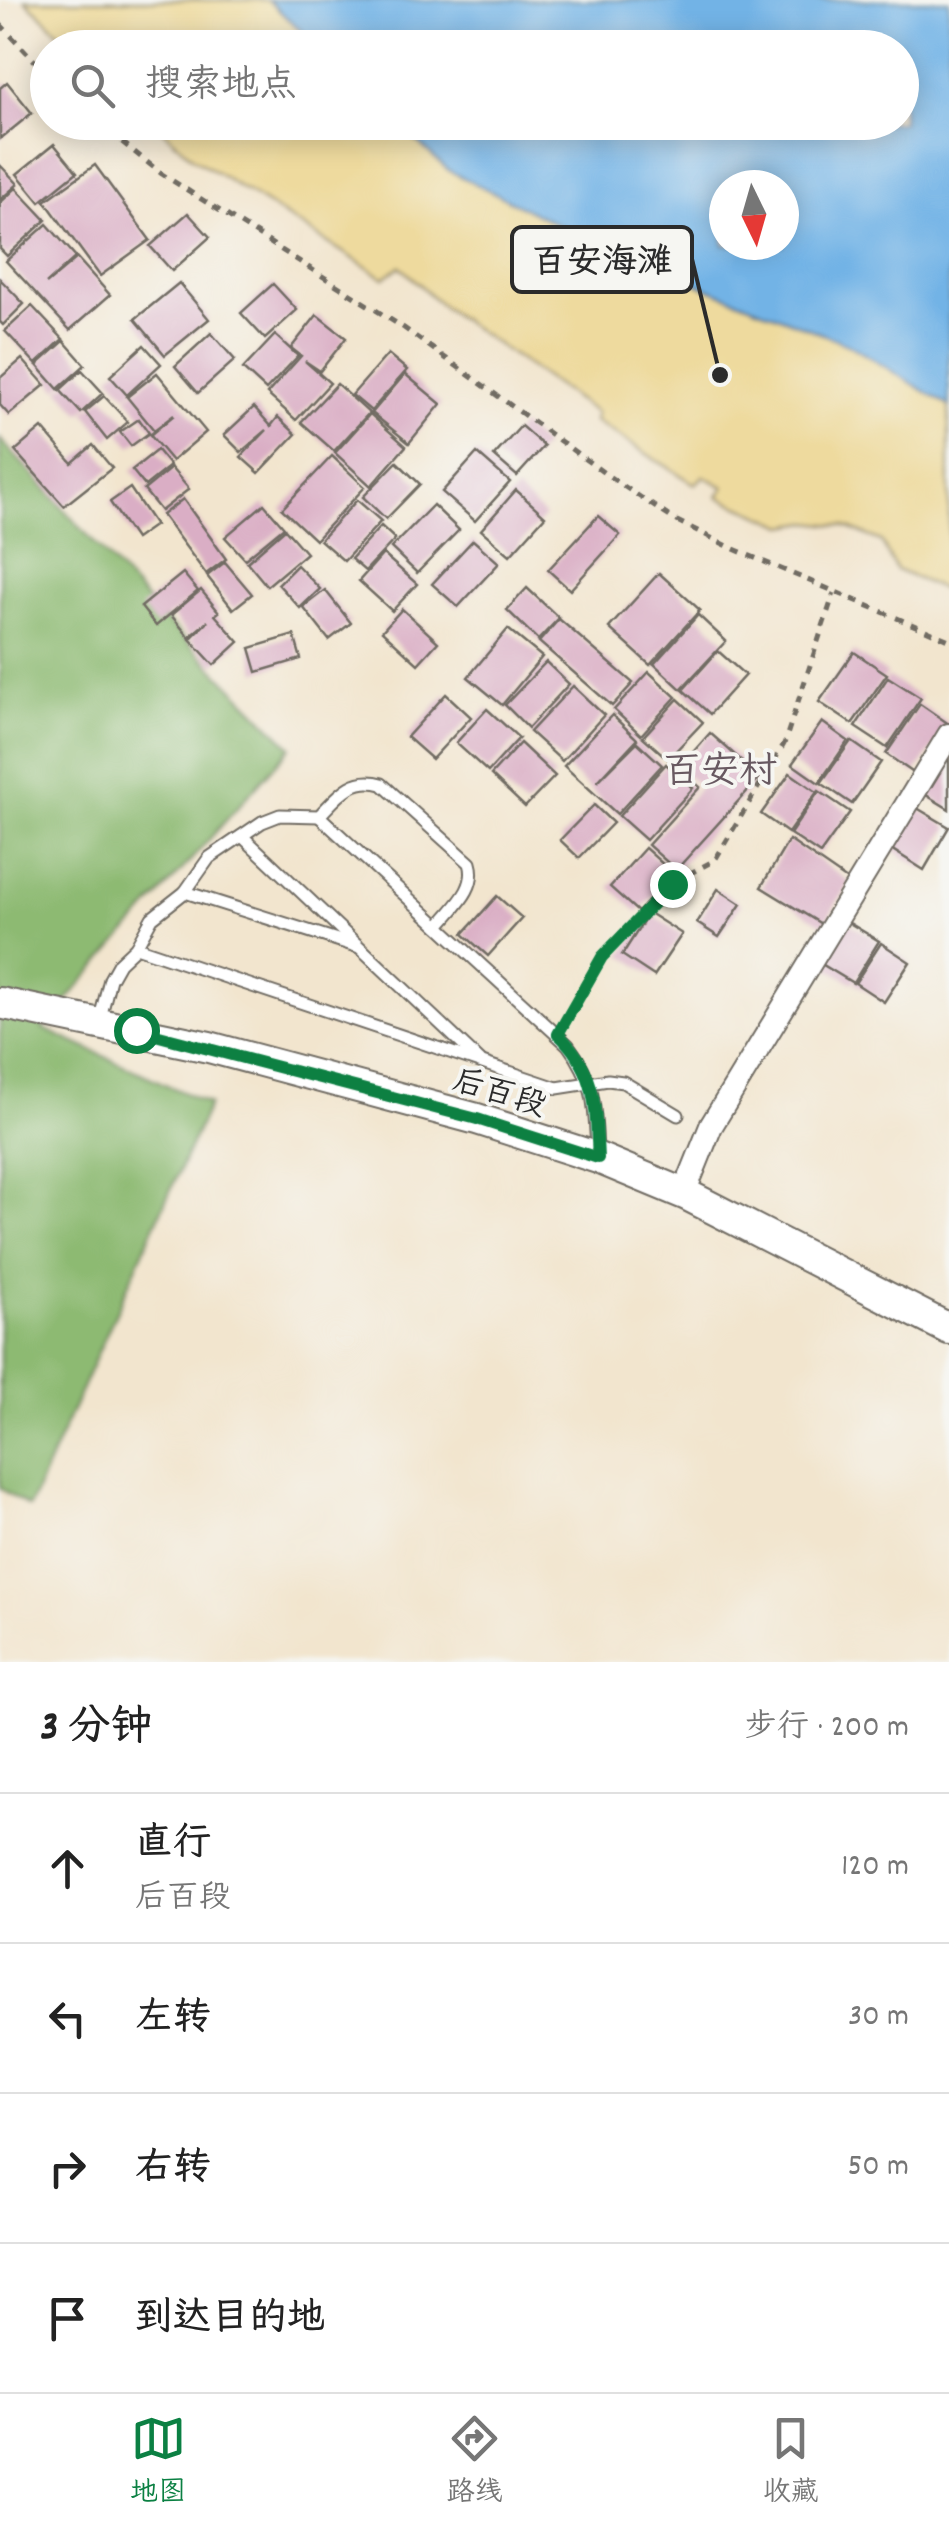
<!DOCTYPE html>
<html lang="zh">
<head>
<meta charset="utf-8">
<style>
	body { margin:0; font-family:Dekko,"LXGW WenKai TC",sans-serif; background:#f2f2f2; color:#222 }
	.compass { position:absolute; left:709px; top:170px; width:90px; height:90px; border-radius:50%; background:#fff; box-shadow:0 5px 25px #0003; rotate:175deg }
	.stop { position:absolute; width:30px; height:30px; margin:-22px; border:8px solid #0b8043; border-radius:50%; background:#fff }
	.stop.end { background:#0b8043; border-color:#fff; box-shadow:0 2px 10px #0008 }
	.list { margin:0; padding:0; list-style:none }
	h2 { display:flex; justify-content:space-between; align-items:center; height:130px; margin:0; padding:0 40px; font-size:42px }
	h2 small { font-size:32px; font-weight:400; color:#767676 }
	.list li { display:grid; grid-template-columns:65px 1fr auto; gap:30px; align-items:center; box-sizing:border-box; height:150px; padding:0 40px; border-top:2px solid #e0e0e0 }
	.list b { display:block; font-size:38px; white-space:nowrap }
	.list p { margin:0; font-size:32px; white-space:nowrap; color:#767676 }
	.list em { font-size:32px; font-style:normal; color:#767676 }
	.icon { flex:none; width:55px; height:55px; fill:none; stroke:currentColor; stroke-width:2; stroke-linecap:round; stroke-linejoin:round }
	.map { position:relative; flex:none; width:949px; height:1662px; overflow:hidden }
	.search { position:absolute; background:#fff; box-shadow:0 5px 25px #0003; left:30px; right:30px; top:30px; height:110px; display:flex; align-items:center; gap:25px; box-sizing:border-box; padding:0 35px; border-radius:55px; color:#767676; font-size:38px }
	.sheet { height:730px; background:#fff }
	nav { display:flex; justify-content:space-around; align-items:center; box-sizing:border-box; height:140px; border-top:2px solid #e0e0e0; background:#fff; font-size:28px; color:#767676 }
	nav a { display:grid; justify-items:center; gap:5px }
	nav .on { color:#0b8043 }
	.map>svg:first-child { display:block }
</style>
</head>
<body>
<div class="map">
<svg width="949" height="1662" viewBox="0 0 949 1662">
	<rect width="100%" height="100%" fill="#f6f6f2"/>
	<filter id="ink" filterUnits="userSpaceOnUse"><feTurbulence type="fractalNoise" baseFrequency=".01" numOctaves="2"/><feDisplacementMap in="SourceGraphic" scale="20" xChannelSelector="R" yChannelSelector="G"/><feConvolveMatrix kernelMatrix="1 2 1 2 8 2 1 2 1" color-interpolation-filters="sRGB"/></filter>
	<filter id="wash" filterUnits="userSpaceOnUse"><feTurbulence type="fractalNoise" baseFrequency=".0048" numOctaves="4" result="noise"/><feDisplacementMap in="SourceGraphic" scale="40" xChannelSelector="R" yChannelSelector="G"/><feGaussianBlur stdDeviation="2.25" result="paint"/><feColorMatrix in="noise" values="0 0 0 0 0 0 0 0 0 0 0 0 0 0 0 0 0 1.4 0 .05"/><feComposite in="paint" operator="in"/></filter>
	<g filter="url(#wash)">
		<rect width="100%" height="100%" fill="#f2e5ce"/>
		<!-- forest -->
		<polygon fill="#8dba72" stroke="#5c724e" stroke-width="2.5" points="0,439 150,604 291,747 42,1028 209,1104 29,1507 0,1488"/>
		<!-- sand -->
		<g fill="#eeda9e" stroke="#8c8264" stroke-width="2.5">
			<polygon points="25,0 268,0 318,47 75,47"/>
			<polygon points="155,123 397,123 448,170 599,245 848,344 949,406 949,592 896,570 881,541 844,526 808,522 785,526 718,497 724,487 704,476 695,484 594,421 596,413 443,307 400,266 384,278 193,158"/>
		</g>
		<!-- water -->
		<path fill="#72b3e6" stroke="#4e6f88" stroke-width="2.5" fill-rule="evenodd" d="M268,0H949V406L848,344L599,245L448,170L397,123L902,122V48L318,47ZM724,185H784V245H724Z"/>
		<g id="blocks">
			<!-- building -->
			<g fill="#daaec5">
				<polygon points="7,82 32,113 0,139 0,88"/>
				<polygon points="54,144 77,172 40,202 17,174"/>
				<polygon points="0,165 18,184 0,200"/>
				<polygon points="95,165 150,240 100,276 45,201"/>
				<polygon points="16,188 46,220 7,256 0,249 0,203"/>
				<polygon points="188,213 210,237 172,271 150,246"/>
				<polygon points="47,224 76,257 46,284 77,258 110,295 70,330 6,261"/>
				<polygon points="0,279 24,304 3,325 0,322"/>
				<polygon points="179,283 209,319 165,355 135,319"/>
				<polygon points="273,284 297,310 265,339 241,313"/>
				<polygon points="32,306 63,339 36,364 5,331"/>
				<polygon points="317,315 346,338 320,371 305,361 330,383 296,420 267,394 301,356 291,348"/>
				<polygon points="211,333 235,360 198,393 175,366"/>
				<polygon points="275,335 298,356 266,390 243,369"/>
				<polygon points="64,341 85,365 58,389 37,365"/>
				<polygon points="144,345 161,364 127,395 110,376"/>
				<polygon points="388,354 407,370 371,411 352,395"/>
				<polygon points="22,359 45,385 9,415 0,405 0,378"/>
				<polygon points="82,370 103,393 81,413 60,390"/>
				<polygon points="157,373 206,432 172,461 150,435 174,415 154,430 127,397"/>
				<polygon points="405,374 441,404 409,443 372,413"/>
				<polygon points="337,384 369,413 334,451 301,422"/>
				<polygon points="104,396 128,422 107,440 85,412"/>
				<polygon points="254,407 271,426 278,417 296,434 259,473 241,457 267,430 241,452 224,435"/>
				<polygon points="370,414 406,446 371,486 335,453"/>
				<polygon points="139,419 149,433 131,446 120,432"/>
				<polygon points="521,426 544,446 517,476 494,456"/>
				<polygon points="42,428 72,463 93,445 112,468 64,506 15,451"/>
				<polygon points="157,450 170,466 145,486 132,470"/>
				<polygon points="477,453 510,482 475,521 442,492"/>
				<polygon points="332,456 365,487 315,540 282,509"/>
				<polygon points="397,462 420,484 386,519 363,497"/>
				<polygon points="171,468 189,489 161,511 144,490"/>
				<polygon points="130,488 155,525 135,539 110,502"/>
				<polygon points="516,490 545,516 510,555 481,530"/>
				<polygon points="183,499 226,559 206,574 162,515"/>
				<polygon points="357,500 381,521 344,561 320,540"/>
				<polygon points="264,504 284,527 245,559 225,537"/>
				<polygon points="433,505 459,530 417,573 391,548"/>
				<polygon points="598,516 620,535 570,590 548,570"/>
				<polygon points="381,526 395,539 365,571 351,559"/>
				<polygon points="285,529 306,553 267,586 247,562"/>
				<polygon points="473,540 499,563 458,607 432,584"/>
				<polygon points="383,554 417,584 392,611 359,581"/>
				<polygon points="225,562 252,594 233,609 207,576"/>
				<polygon points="297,565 320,589 300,608 278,584"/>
				<polygon points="183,573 198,591 156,626 141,607"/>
				<polygon points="659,573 700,610 650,665 609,628"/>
				<polygon points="527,588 559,618 538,640 507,610"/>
				<polygon points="201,590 219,612 215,615 239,642 214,665 190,639 208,621 189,637 171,615"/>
				<polygon points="325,590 351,623 329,640 303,607"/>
				<polygon points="402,609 438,642 418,664 382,631"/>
				<polygon points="698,615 726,641 681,689 654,664"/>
				<polygon points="559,619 633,683 612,706 539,642"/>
				<polygon points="508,629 542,657 502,705 468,677"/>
				<polygon points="294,635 301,659 257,672 250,648"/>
				<polygon points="718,651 745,675 710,714 683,690"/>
				<polygon points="854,652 887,674 852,724 819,702"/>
				<polygon points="546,662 569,684 528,728 505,705"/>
				<polygon points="649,672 676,697 641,735 614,710"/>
				<polygon points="888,677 921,698 887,748 855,727"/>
				<polygon points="573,686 604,715 562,761 530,732"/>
				<polygon points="446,694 471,717 432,759 407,737"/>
				<polygon points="678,699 703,722 668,759 643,737"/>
				<polygon points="920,704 949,724 915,774 886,754"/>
				<polygon points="487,709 519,738 488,772 456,743"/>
				<polygon points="612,715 637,739 597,782 637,742 662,765 617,814 564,766"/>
				<polygon points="822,722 848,741 819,783 792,764"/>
				<polygon points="710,733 760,777 676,870 648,845 700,787 679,768"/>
				<polygon points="851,741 881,762 852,804 821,783"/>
				<polygon points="520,743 555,776 525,807 491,775"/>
				<polygon points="949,752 949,809 923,793"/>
				<polygon points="666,764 693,788 646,840 619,816"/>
				<polygon points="790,773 817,792 788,833 761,814"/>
				<polygon points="819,791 850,812 820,854 790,834"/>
				<polygon points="594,805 613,823 579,858 560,840"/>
				<polygon points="917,808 949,827 924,870 891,849"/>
				<polygon points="789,840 850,882 823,925 761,887"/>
				<polygon points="645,848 674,874 638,912 610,887"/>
				<polygon points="718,889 741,904 719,937 697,923"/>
				<polygon points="497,896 522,918 488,956 463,934"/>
				<polygon points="649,913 682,934 654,976 622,955"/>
				<polygon points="846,921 879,941 853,983 820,963"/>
				<polygon points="881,943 910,962 884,1002 855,983"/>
			</g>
		</g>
	</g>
	<g filter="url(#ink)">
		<use href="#blocks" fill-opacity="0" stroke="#716c64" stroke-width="2.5"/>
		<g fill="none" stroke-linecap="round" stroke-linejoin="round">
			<defs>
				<g id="service">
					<path d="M319,816L568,1045C596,1082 595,1109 597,1154"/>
					<polyline points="242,836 480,1061"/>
					<polyline points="185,892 356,946"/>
					<polyline points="136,947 557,1088 608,1080 623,1082 678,1115"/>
					<path d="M99,1022L110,979L119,963L136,947L152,918L185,892L209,858L262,822L280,815L319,816C338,796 353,775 382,784L470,863C478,888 454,907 439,926"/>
				</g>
				<polyline id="minor" points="684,1193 711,1126 949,735"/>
				<polyline id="tertiary" points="0,1003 209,1047 477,1119 598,1158 687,1195 949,1329"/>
			</defs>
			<!-- service casing -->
			<use href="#service" stroke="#716c64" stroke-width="15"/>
			<!-- minor casing -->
			<use href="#minor" stroke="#716c64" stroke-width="26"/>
			<!-- tertiary casing -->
			<use href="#tertiary" stroke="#716c64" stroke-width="34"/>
			<!-- path -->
			<g stroke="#716c64" stroke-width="5" stroke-dasharray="8 8" stroke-linecap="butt">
				<polyline points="0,24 48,75"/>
				<polyline points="97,122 162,174 404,328 607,475 673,519 734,549 949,640"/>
				<polyline points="567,1019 602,957 672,883 715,860 784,744 834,593"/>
			</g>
			<!-- service -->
			<use href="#service" stroke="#fff" stroke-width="11"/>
			<!-- minor -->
			<use href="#minor" stroke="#fff" stroke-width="22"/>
			<!-- tertiary -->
			<use href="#tertiary" stroke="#fff" stroke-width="30"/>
		</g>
	</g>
	<g fill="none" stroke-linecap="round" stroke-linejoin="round" filter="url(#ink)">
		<!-- route -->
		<path stroke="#0b8043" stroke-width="12" d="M136,1030L477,1119L598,1158C595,1107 598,1072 558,1034L602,957L672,884"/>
	</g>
	<g text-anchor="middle" stroke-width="8" stroke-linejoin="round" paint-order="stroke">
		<!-- street labels -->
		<g font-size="32" fill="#2b2b2b" stroke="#f6f6f2">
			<text transform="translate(500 1091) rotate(17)" y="11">后百段</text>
		</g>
		<!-- quarter labels -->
		<g font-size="38" fill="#685961" stroke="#f6f6f2">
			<text x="720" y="782">百安村</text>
		</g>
	</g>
	<!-- callouts -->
	<path fill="none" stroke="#2b2b2b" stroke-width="4" d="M720 375L692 259"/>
	<circle fill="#2b2b2b" stroke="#f6f6f2" stroke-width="4" cx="720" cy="375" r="10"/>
	<rect fill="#f6f6f2" stroke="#2b2b2b" stroke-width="4" x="512" y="227" width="180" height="65" rx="10"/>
	<g font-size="35" text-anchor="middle" font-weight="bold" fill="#2b2b2b">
		<text x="602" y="272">百安海滩</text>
	</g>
</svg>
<svg class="compass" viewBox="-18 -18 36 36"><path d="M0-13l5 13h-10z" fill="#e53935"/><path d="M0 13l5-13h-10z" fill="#767676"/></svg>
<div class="stop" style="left:136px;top:1030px"></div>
<div class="stop end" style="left:672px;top:884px"></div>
<div class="search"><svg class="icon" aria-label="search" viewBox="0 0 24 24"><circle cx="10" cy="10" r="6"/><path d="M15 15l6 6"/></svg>搜索地点</div>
</div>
<section class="sheet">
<h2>3 分钟<small>步行 · 200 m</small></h2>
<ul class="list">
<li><svg class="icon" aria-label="ahead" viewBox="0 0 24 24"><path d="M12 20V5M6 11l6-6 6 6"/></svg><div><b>直行</b><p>后百段</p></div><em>120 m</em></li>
<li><svg class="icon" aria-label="left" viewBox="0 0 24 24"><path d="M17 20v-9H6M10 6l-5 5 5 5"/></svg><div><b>左转</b></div><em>30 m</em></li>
<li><svg class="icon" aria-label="right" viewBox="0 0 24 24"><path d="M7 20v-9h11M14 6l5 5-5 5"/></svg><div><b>右转</b></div><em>50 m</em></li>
<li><svg class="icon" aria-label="arrive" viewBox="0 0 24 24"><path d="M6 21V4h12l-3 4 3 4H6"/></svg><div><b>到达目的地</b></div></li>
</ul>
</section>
<nav>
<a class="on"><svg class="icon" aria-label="map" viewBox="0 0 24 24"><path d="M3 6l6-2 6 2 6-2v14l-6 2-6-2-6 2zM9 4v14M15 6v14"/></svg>地图</a>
<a><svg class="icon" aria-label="directions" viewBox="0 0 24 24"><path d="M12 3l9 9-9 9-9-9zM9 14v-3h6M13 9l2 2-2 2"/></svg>路线</a>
<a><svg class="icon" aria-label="saved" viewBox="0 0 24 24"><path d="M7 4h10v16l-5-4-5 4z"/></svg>收藏</a>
</nav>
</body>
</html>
